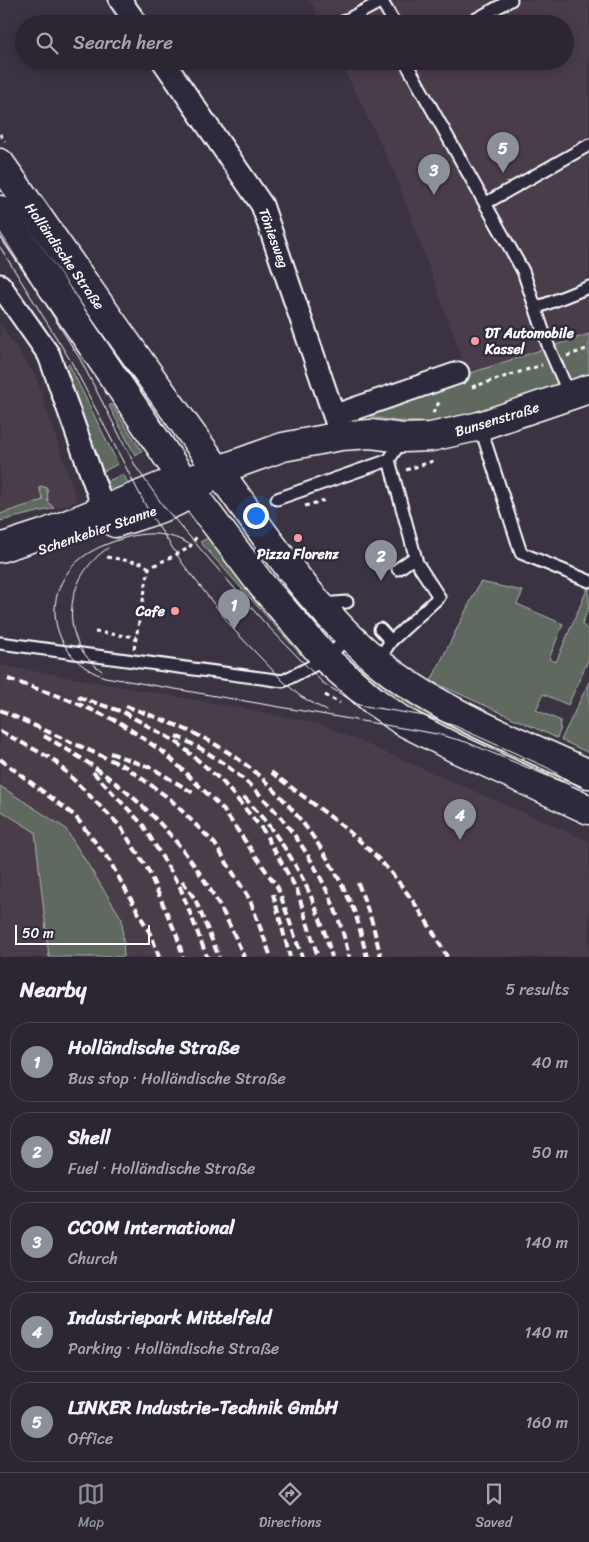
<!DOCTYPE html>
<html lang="en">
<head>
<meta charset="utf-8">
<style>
	body { margin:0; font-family:Sriracha,sans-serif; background:#38323e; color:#f1f3f6 }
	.scale { position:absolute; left:15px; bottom:12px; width:135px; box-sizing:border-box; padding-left:5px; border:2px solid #fff; border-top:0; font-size:14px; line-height:18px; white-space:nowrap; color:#fff; -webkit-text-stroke:4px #2f2a3d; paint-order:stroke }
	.you { position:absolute; left:255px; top:515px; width:18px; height:18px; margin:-12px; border:4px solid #fff; border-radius:50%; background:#1a73e8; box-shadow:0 0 0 8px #1a73e833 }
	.badge { display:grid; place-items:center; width:32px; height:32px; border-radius:50%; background:#8c9099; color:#fff; font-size:16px; font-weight:700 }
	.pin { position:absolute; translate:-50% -41px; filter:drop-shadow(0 1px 2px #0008) }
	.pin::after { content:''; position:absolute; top:26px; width:18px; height:15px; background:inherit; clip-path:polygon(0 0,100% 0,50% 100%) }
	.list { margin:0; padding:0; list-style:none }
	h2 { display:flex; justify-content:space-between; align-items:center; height:65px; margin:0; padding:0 20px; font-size:21px }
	h2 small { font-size:16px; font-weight:400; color:#a6a5ac }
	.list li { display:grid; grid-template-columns:32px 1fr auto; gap:15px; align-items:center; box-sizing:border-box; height:80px; margin:0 10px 10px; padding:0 10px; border:1px solid #48434d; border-radius:20px }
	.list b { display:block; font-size:19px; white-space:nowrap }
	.list p { margin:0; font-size:16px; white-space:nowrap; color:#a6a5ac }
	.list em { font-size:16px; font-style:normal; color:#a6a5ac }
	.icon { flex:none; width:28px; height:28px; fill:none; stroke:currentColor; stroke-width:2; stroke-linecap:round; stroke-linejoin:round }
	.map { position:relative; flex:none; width:589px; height:957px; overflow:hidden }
	.search { position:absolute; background:#2c2632; box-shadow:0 2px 12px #0003; left:15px; right:15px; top:15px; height:55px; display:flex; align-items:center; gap:12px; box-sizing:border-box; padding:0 18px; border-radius:28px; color:#a6a5ac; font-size:19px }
	.sheet { height:515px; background:#2c2632 }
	nav { display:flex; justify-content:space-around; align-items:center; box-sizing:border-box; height:70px; border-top:1px solid #48434d; background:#2c2632; font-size:14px; color:#a6a5ac }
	nav a { display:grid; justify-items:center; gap:2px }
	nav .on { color:#8c9099 }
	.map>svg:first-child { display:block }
</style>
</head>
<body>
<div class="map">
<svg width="589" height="957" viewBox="0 0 589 957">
	<rect width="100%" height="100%" fill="#3b3342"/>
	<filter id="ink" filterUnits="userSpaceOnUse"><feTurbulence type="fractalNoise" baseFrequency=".02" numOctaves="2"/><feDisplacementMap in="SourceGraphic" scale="10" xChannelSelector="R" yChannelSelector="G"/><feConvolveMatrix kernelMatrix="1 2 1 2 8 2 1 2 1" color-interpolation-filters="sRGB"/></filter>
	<g filter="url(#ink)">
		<!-- built -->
		<g fill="#493e48">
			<polygon points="310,0 589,0 589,334 468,374 393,169 340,61 565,61 565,24 322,24"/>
			<polygon points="0,324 36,377 77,501 38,514 0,521"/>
			<polygon points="0,665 251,710 320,724 589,841 589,957 0,957"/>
		</g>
		<!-- green -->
		<g fill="#5e695e" stroke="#aeb4ae">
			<polygon points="589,334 589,378 507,405 438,423 395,421 365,416 468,374"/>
			<polygon points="69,364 118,464 100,473 65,366"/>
			<polygon points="111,404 142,451 135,455 109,406"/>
			<polygon points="123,474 129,485 115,490 104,483"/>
			<polygon points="41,486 47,488 48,502 54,508 0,521 0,514 43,500 39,487"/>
			<polygon points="208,538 301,652 301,655 200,542"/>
			<polygon points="480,582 523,591 517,604 563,624 549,659 556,662 589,585 589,607 582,624 589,631 589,658 568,705 543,694 536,710 561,721 559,727 561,728 557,738 431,681"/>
			<polygon points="349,659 384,686 419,704 568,773 561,786 432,730 345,660"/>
			<polygon points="589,682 589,753 561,740"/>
			<polygon points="0,786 65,828 122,919 124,957 49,957 35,832 0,810"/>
		</g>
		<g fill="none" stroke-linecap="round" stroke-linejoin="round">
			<defs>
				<g id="lane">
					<polyline points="381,0 395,24"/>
					<polyline points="339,24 382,1"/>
					<polyline points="467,24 511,0"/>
					<polyline points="405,61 523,271 549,348 570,396"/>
					<polyline points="486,203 589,145"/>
					<polyline points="536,308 589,287"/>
					<polyline points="480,426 521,553 589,581"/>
					<polyline points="277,499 389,460 403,438"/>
					<polyline points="398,569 415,557"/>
					<polyline points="326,611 334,603 347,602"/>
					<polyline points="380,629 391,641"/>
					<polyline points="0,643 283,681 326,659 348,637"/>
					<polyline points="377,662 391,641 439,597 417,563 389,460"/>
				</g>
				<g id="street">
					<polyline points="120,0 137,24"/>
					<polyline points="163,61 262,205 341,436"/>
					<polyline points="0,285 49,355 104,510"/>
					<polyline points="336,415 458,373"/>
				</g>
				<g id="secondary">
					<path d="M115,523C145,513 179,506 202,484"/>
					<polyline points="0,548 46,533 162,486 185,482 283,447 341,436 371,434 403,438 431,437 480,426 589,389"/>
				</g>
				<g id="primary">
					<path d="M0,163C72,265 143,368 217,469C270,542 319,618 392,673C448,715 525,744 589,774"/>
					<polyline points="0,210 192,493 261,584 326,659 374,701 402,721 457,749 589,810"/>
				</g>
			</defs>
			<!-- lane casing -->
			<use href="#lane" stroke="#fff" stroke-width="15"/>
			<!-- street casing -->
			<use href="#street" stroke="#fff" stroke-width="25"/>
			<!-- secondary casing -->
			<use href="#secondary" stroke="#fff" stroke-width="31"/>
			<!-- primary casing -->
			<use href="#primary" stroke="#fff" stroke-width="31"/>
			<!-- path -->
			<g stroke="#fff" stroke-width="3" stroke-dasharray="4 4" stroke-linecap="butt">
				<polyline points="0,134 5,141"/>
				<polyline points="567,356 589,348"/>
				<polyline points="472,387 542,365"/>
				<polyline points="433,413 441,399"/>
				<polyline points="406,470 436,460"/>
				<polyline points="305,506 325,500"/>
				<polyline points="107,557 142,563 149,568"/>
				<polyline points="95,632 136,637"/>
				<polyline points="134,649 149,568 189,548 197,536"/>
				<polyline points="325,695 340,703"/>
			</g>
			<!-- lane -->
			<use href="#lane" stroke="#2f2a3d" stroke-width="11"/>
			<!-- street -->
			<use href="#street" stroke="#2f2a3d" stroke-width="21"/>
			<!-- secondary -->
			<use href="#secondary" stroke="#2f2a3d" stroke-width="28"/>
			<!-- primary -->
			<use href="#primary" stroke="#2f2a3d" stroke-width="28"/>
			<!-- tram -->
			<g stroke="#fff" stroke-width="1">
				<polyline points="0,232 80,359 136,467 164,507 263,621 323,683 359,705 425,716 455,726 548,768 589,793"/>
				<polyline points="0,247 72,363 149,512 183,564 234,630 283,681 300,696 327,711"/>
				<path d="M191,545C169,532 146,531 121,539C103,545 85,552 72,567C38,606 58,662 105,677L437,734L466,742L562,782"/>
				<path d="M102,671C57,640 64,577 108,548"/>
			</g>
			<!-- rail -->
			<g stroke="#fff" stroke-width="4" stroke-dasharray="8 4" stroke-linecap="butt">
				<polyline points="8,679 67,699 119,722 166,754 222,808 278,888 302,957"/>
				<polyline points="78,697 123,712 178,743 222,781 263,830 297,890 318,957"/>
				<path d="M126,706C161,719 195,731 226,751C280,784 327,848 352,906C359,921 362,940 367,957"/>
				<polyline points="0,710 126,767 170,799 215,844 250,900 271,957"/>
				<polyline points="0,731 54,760 120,826 148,870 177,936 183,957"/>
				<path d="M44,736C140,789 202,855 244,957"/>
				<path d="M176,736C263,775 330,865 349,957"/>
				<polyline points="110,753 152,768 195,794"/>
				<polyline points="0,759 75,816 109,860 152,937 159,957"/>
				<polyline points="93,772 143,825 180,887 207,957"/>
				<path d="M271,772C312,804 359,834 392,874C413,899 432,928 447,957"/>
				<path d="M244,797C290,846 314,892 332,957"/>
				<polyline points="182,881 195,899 219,957"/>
				<polyline points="358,883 372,922 381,957"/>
				<polyline points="273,894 290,957"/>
			</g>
		</g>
	</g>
	<!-- markers -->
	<g fill="#ff9aa2" stroke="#2f2a3d" stroke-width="2">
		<circle cx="475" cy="341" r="5"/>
		<circle cx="298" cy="538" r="5"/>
		<circle cx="175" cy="611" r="5"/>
	</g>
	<g text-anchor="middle" stroke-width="5" stroke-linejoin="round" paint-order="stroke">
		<!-- street labels -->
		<g font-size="14" fill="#fff" stroke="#2f2a3d">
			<text transform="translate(274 238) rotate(70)" y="5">Töniesweg</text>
			<text transform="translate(65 256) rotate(55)" y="5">Holländische Straße</text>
			<text transform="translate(497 419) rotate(-17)" y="5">Bunsenstraße</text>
			<text transform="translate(97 530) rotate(-19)" y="5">Schenkebier Stanne</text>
		</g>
		<!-- poi labels -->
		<g font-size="14" font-weight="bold" fill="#fff" stroke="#2f2a3d" text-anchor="start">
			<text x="485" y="338">DT Automobile<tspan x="485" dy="16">Kassel</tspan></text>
			<text x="298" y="559" text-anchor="middle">Pizza Florenz</text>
			<text x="165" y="616" text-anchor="end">Cafe</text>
		</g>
	</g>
</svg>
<div class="scale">50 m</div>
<div class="you"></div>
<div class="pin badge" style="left:234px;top:630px">1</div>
<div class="pin badge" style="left:381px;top:581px">2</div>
<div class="pin badge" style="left:434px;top:195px">3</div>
<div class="pin badge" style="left:460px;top:840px">4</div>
<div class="pin badge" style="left:503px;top:173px">5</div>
<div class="search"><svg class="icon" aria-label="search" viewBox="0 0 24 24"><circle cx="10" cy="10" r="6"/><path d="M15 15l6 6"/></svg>Search here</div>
</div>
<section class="sheet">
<h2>Nearby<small>5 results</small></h2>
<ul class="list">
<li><span class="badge">1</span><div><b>Holländische Straße</b><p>Bus stop · Holländische Straße</p></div><em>40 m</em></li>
<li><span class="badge">2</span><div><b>Shell</b><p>Fuel · Holländische Straße</p></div><em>50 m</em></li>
<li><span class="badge">3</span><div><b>CCOM International</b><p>Church</p></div><em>140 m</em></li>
<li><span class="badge">4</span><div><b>Industriepark Mittelfeld</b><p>Parking · Holländische Straße</p></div><em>140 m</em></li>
<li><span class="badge">5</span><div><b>LINKER Industrie-Technik GmbH</b><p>Office</p></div><em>160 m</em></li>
</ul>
</section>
<nav>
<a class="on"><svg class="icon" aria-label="map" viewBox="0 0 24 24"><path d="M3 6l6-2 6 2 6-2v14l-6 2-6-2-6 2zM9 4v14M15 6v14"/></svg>Map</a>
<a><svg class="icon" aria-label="directions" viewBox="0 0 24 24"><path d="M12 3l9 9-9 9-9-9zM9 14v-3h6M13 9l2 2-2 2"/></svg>Directions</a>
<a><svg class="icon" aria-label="saved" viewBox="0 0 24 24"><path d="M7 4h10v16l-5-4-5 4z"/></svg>Saved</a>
</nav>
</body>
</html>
